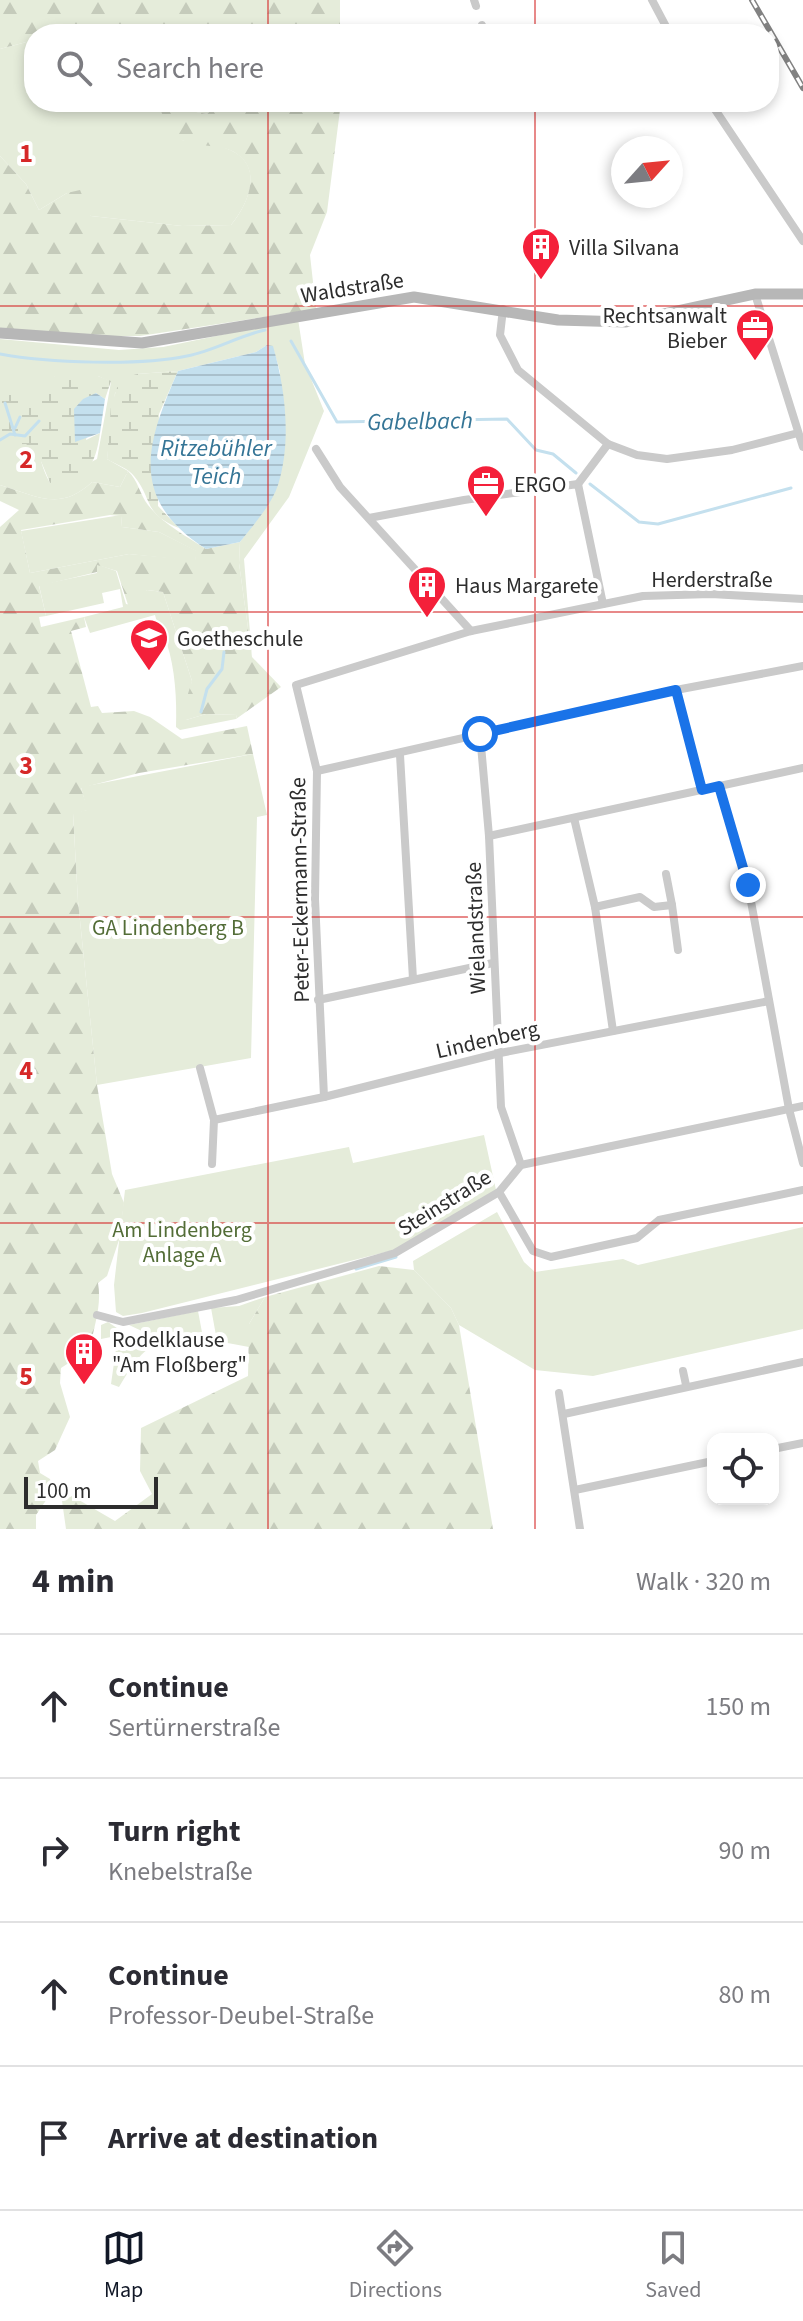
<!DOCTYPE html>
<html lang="en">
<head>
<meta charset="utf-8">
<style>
	body { margin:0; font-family:"Source Sans 3",sans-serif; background:#f7f7f7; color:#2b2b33 }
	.controls { position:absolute; right:24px; bottom:24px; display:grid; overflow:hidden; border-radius:16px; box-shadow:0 4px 12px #0003 }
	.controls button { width:72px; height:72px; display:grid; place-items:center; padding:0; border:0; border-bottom:2px solid #e1e1e2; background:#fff; color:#2b2b33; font:40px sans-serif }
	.compass { position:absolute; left:611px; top:136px; width:72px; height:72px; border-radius:50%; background:#fff; box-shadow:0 4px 12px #0003; rotate:63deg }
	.scale { position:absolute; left:24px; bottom:20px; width:134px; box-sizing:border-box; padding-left:8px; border:4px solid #2d2d2d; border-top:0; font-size:22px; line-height:28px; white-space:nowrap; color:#2d2d2d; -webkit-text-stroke:6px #fff; paint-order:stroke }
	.stop { position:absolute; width:24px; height:24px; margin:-18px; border:6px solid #1a73e8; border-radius:50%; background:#fff }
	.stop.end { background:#1a73e8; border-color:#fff; box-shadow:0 2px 8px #0008 }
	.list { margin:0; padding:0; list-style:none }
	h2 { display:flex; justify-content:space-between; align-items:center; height:104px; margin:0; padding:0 32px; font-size:34px }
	h2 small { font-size:26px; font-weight:400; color:#7c7c81 }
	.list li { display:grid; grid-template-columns:52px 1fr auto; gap:24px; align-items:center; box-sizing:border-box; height:144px; padding:0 32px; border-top:2px solid #e1e1e2 }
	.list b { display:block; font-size:30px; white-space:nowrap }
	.list p { margin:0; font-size:26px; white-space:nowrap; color:#7c7c81 }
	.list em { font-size:26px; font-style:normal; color:#7c7c81 }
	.icon { flex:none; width:44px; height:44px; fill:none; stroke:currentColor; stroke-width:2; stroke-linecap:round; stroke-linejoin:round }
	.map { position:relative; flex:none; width:803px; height:1529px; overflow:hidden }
	.search { position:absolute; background:#fff; box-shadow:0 4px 12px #0003; left:24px; right:24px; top:24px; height:88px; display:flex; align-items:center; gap:20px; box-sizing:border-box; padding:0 28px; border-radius:32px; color:#7c7c81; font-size:30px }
	.sheet { height:680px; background:#fff }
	nav { display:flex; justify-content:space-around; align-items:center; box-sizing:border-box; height:112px; border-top:2px solid #e1e1e2; background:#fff; font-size:22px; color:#7c7c81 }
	nav a { display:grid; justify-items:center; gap:4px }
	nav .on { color:#111827 }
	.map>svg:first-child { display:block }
</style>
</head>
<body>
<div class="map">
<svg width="803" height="1529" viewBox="0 0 803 1529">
	<defs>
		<pattern id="forest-firs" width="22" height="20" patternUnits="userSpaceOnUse" patternTransform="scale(2)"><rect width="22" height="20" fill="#e5ecda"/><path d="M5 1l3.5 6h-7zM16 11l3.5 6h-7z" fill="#c5cbbb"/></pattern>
		<pattern id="wetland-marsh" width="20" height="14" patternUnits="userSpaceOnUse" patternTransform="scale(2)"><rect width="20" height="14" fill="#e5ecda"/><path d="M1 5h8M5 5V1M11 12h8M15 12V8" fill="none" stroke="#c5cbbb"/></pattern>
		<pattern id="water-rules" width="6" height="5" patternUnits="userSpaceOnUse" patternTransform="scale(2)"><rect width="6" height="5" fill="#c4e0ee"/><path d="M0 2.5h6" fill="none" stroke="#a9c0cc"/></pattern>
	</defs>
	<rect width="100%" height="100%" fill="#fff"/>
	<!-- green -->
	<g fill="#e5ecda" fill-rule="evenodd">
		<path d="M34,40V102H220L207,114L176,108L182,140C198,143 222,144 236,153C264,171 246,207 231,225L182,226L91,216L67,193L39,210L26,184L0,156V49Z"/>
		<path d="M298,319L305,364L324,411L289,497L244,559L252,657L239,563L240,542L263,511L280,372L274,351L267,345L256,352L178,371L137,374L115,393L107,459L128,471L120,487L92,482C60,512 37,496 0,485V339L119,350L163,347ZM55,376H98L111,382L97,459L50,483C28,442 43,418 55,376Z"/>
		<polygon points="121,515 122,527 159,532 197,551 195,561 129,554 30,573 21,531"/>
		<path d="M96,564L116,571L126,604L137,606L139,598L147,590L163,592L192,681L186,720L206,714L237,715L236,719L180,730L176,727C177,699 175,669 167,644L162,641L155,615L90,633L84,617L123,607L120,589L102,593L104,603L46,616L39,585L97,573Z"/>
		<polygon points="253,754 267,815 257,817 251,1058 97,1085 78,901 73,813 87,810 81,787"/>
		<polygon points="484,1135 496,1190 394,1250 142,1313 123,1316 116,1312 114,1285 125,1190 349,1147 353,1163"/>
		<polygon points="497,1212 524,1262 535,1272 623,1259 638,1265 803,1227 803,1329 593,1376 535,1370 459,1325 451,1308 414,1270 413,1261"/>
		<polygon points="265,1297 249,1324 249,1347 217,1341 211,1308 239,1306"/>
		<path d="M198,1311L204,1343C150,1343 148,1339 119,1387L111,1384L116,1349L111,1337L101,1339V1325L108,1322L139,1343L145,1339L144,1332L129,1325Z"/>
	</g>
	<!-- forest -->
	<g fill="url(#forest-firs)" fill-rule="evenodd">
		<polygon points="0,0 340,0 340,34 34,34 34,40 0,49"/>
		<path d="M220,102H341L327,212L310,255L316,309L140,336H71L0,328V156L26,184L39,210L67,193L80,190L91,216L182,226L231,225C246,207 263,172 237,154C222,143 198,148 182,140C171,135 165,121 161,111L175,108L207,114Z"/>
		<path d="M128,471C138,480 140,495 148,505C163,524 186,536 206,549L240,542L239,563L252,657L281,687L236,719L237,715L206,714L186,720L181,716L192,681L163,592L147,590L134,612L130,611L117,571L97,565V572L39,586L46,616L39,617L41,627L84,617L86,627L71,631L91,707L98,706L102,713L134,711L150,717L182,739L247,726L253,754L139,773L81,788L88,810L73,814L78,901L97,1085L112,1174L124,1203L119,1240L107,1276L98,1283C102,1306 94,1325 90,1349L61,1368L60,1383L70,1417L55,1450L38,1461L40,1473L50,1479L53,1490L36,1515V1529H0V527L19,510L0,501V485C37,496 60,512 92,482L120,487ZM110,515L121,516L122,527L159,532L196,551L195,560L129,554L30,573L21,530Z"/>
		<polygon points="379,1266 414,1270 451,1308 459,1325 493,1529 66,1529 62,1501 72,1496 115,1521 152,1494 140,1471 141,1428 248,1376 249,1324 265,1297"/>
	</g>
	<!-- wetland -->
	<g fill="url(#wetland-marsh)">
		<path d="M178,371L159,414L158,506L179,528C143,514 153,499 134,476C129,469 115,464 107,459L111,406L120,379L137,374Z"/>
		<path d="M55,376H98L111,381L105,399L96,393L86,440L100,433C95,469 86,478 50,483L38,454L26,444L0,445V395H31Z"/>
	</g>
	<!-- water -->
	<g fill="url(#water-rules)">
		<path d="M267,345L273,346C285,388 292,440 278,485C271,506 253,525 240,542L206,549C128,499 146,444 178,371L256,352Z"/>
		<polygon points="96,393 105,399 100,433 75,442 74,409 83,399"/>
	</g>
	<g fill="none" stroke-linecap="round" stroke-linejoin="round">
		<!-- stream -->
		<g stroke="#c4e0ee" stroke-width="3">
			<polyline points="291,341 337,422 507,419 536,450 553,454 576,473"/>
			<path d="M0,354C48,363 140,366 187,356C214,351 238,336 265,330"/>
			<polyline points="5,403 15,435"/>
			<polyline points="15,428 20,417"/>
			<polyline points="0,440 10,434 25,436 39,421"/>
			<polyline points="590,484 639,522 658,524 791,488"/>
			<polyline points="201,712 207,689 222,669 224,652"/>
			<polyline points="356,1269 396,1257"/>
		</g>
		<!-- street -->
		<g stroke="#cacaca" stroke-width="8">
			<polyline points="474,0 476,6"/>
			<polyline points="652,0 670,34"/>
			<polyline points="482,25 485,34"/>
			<polyline points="657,34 669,32"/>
			<polyline points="710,102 803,241"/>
			<polyline points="755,294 803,447"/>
			<polyline points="503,309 500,335 518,370 608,444 637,455 667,459 732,450 798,433"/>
			<polyline points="316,449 340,487 471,631"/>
			<polyline points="578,484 608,444"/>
			<polyline points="369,518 464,500 578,484 603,604"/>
			<polyline points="676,690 702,790"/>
			<polyline points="480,734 489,836 501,1107 521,1165"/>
			<polyline points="400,755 413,979"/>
			<polyline points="317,771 676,690 803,666"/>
			<polyline points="719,786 748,885 789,1109 803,1163"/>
			<polyline points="574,818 595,907 613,1031"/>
			<polyline points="489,836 803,768"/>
			<polyline points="666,874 672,905"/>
			<polyline points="595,907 640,897 654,907 672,905 678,950"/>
			<polyline points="318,1000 493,963"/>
			<polyline points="200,1068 214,1120"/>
			<polyline points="324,1097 315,899 317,771 296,685 471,631 643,596 711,594 803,599"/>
			<polyline points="212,1164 214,1120 324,1097 500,1053 769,1001"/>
			<polyline points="499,1192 533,1251 551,1257 637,1238 659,1220 803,1190"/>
			<polyline points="97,1315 123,1322 236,1300 395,1253 499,1192 521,1165 803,1106"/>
			<polyline points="683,1371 686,1385"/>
			<polyline points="559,1393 580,1529"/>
			<polyline points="564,1414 803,1362"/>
			<polyline points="773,1449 803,1443"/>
			<polyline points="575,1490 713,1461"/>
		</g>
		<!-- secondary -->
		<polyline stroke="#b7b7b7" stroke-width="11" points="0,333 142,343 414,297 558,320 626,322 755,294 803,294"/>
		<defs>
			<polyline id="rail" points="752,0 803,88"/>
		</defs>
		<!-- rail casing -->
		<use href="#rail" stroke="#828282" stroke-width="6"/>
		<!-- rail -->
		<use href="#rail" stroke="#fff" stroke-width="3" stroke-dasharray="9" stroke-linecap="butt"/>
	</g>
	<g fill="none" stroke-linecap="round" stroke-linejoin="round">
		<!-- route -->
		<polyline stroke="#1a73e8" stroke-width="10" points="480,734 676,690 702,790 719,786 748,885"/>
	</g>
	<!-- grid -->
	<path fill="none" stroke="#d62828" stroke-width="2" stroke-opacity="0.55" d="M268,0V34M535,0V34M268,102V1529M535,102V1529M0,306H803M0,612H803M0,917H803M0,1223H803"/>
	<!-- icons -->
	<defs>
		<symbol id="building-pin" viewBox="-11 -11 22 30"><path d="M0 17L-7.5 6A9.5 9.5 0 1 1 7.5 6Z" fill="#f4203a" stroke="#fff"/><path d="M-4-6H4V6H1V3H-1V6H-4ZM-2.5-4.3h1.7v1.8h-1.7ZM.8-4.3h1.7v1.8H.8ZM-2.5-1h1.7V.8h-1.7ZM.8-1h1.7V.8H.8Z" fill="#fff"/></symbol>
		<symbol id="office-pin" viewBox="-11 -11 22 30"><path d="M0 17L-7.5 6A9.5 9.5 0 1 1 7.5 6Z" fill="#f4203a" stroke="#fff"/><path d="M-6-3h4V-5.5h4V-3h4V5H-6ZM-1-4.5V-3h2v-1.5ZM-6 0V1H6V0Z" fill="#fff"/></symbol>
		<symbol id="school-pin" viewBox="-11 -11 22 30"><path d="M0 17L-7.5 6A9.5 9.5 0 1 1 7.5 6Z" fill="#f4203a" stroke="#fff"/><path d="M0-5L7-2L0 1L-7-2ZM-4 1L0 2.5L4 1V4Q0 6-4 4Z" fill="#fff"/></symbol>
	</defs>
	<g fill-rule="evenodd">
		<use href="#building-pin" x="519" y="225" width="44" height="60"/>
		<use href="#office-pin" x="733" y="306" width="44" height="60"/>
		<use href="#office-pin" x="464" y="462" width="44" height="60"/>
		<use href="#building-pin" x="405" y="563" width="44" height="60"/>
		<use href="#school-pin" x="127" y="616" width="44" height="60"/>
		<use href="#building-pin" x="62" y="1330" width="44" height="60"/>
	</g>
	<g text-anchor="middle" stroke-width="8" stroke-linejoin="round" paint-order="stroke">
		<!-- poi labels -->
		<g font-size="22" fill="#2d2d2d" stroke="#fff" text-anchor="start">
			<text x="569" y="255">Villa Silvana</text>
			<text x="727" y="323" text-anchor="end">Rechtsanwalt<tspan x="727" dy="25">Bieber</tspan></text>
			<text x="514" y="492">ERGO</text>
			<text x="455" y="593">Haus Margarete</text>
			<text x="177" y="646">Goetheschule</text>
			<text x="112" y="1347">Rodelklause<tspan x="112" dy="25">"Am Floßberg"</tspan></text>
		</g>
		<!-- street labels -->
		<g font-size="22" fill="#2d2d2d" stroke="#fff">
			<text transform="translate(352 287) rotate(-9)" y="8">Waldstraße</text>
			<text x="712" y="587">Herderstraße</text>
			<text transform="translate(299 890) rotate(-91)" y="8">Peter-Eckermann-Straße</text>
			<text transform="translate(475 928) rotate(-92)" y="8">Wielandstraße</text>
			<text transform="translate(487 1039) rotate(-13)" y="8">Lindenberg</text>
			<text transform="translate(444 1202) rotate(-32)" y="8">Steinstraße</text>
		</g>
		<!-- park labels -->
		<g font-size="22" fill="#536d37" stroke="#fff">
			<text x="168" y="935">GA Lindenberg B</text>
			<text x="182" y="1237">Am Lindenberg<tspan x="182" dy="25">Anlage A</tspan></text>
		</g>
		<!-- water labels -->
		<g font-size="24" font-style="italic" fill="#357596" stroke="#fff">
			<text transform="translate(420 421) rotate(-1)" y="8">Gabelbach</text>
			<text x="216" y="456">Ritzebühler<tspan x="216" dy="28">Teich</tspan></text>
		</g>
	</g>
	<g font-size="26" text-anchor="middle" font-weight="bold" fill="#d62828" stroke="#fff" stroke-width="8" stroke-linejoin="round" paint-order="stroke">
		<text x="26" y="162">1</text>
		<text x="26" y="468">2</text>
		<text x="26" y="774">3</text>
		<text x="26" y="1079">4</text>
		<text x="26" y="1385">5</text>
	</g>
</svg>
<div class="controls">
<button><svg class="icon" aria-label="locate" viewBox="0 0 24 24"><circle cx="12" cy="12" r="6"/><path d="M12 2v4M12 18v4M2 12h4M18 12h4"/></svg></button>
</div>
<svg class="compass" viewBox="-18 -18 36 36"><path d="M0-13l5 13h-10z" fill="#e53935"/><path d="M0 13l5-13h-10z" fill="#7c7c81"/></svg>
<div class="scale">100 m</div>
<div class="stop" style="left:480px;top:734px"></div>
<div class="stop end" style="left:748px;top:885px"></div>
<div class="search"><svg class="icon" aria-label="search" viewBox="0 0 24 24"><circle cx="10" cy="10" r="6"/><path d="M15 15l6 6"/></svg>Search here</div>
</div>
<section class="sheet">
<h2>4 min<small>Walk · 320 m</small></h2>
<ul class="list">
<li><svg class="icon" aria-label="ahead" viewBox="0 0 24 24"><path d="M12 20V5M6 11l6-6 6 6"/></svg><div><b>Continue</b><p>Sertürnerstraße</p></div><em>150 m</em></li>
<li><svg class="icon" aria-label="right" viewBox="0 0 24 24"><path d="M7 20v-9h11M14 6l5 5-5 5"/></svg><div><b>Turn right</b><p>Knebelstraße</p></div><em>90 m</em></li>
<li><svg class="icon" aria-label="ahead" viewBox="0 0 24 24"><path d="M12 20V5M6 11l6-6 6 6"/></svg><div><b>Continue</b><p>Professor-Deubel-Straße</p></div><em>80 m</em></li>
<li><svg class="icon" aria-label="arrive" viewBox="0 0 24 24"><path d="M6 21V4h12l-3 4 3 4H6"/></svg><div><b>Arrive at destination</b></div></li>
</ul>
</section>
<nav>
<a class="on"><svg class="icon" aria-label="map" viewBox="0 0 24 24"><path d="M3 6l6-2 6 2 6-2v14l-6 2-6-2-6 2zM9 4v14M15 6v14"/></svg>Map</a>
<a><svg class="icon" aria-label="directions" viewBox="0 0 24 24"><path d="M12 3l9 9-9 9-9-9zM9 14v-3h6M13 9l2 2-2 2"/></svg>Directions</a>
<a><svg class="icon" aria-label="saved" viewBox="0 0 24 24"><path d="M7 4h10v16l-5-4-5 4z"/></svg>Saved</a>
</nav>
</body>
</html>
